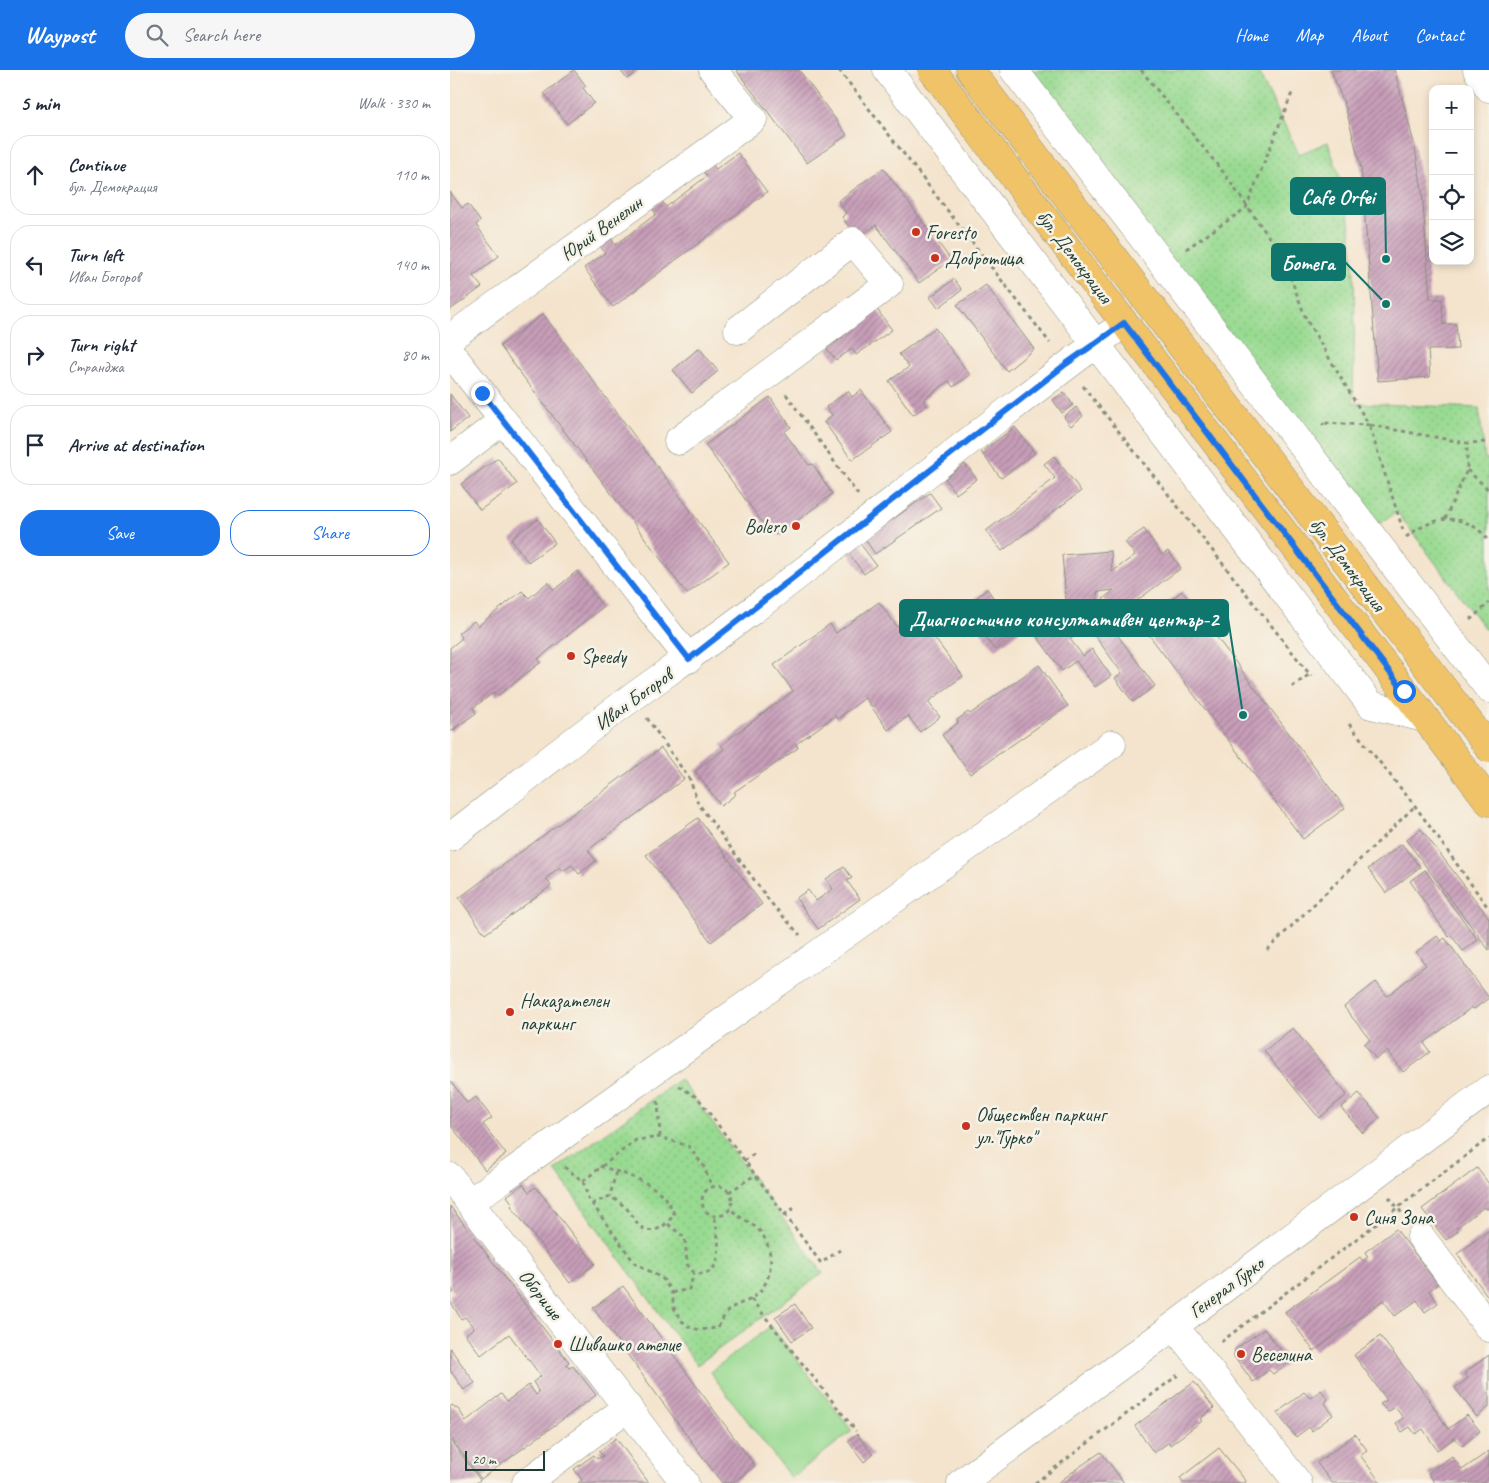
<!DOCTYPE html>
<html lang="en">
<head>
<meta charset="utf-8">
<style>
	body { margin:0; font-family:Caveat,sans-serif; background:#f6f6f7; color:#1f2937 }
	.controls { position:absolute; right:15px; top:15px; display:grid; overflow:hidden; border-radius:10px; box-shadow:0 2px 8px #0003 }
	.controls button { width:45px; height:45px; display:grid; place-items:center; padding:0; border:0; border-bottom:1px solid #e0e1e3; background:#fff; color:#1f2937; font:25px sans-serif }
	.scale { position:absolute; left:15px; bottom:12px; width:80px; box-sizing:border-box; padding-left:5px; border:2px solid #1f3d34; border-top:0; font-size:14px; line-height:18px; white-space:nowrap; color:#1f3d34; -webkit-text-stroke:4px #f7f3e8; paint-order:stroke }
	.stop { position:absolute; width:15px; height:15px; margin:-11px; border:4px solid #1a73e8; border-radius:50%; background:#fff }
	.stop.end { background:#1a73e8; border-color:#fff; box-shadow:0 1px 5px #0008 }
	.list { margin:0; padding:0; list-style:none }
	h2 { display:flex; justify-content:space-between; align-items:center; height:65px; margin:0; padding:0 20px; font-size:21px }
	h2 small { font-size:16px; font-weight:400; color:#747a83 }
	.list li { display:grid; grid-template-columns:32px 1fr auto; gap:15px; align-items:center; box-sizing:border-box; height:80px; margin:0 10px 10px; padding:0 10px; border:1px solid #e0e1e3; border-radius:20px }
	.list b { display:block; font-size:19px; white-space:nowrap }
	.list p { margin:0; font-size:16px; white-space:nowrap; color:#747a83 }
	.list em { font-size:16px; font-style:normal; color:#747a83 }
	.actions { display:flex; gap:10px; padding:15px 20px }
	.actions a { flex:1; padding:11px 0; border:1px solid #1a73e8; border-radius:20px; text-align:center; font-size:18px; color:#1a73e8 }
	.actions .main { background:#1a73e8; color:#fff }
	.icon { flex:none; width:28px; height:28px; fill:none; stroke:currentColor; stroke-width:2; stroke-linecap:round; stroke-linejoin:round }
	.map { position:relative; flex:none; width:1039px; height:1413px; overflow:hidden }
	header { display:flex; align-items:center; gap:30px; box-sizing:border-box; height:70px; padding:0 25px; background:#1a73e8; color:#fff }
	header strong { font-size:24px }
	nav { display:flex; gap:28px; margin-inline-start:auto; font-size:18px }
	.search { width:350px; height:45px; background:#f6f6f7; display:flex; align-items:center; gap:12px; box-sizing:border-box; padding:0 18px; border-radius:28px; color:#747a83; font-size:19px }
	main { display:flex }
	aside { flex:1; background:#fff }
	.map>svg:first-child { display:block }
</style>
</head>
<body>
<header>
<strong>Waypost</strong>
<div class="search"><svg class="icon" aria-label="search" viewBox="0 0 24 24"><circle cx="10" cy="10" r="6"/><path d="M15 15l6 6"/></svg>Search here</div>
<nav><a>Home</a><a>Map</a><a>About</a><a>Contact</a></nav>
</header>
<main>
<aside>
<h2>5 min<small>Walk · 330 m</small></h2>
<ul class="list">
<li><svg class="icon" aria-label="ahead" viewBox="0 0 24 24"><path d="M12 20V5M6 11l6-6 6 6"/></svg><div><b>Continue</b><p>бул. Демокрация</p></div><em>110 m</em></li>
<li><svg class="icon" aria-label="left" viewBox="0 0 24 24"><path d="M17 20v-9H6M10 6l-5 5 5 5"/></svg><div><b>Turn left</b><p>Иван Богоров</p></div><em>140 m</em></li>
<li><svg class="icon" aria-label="right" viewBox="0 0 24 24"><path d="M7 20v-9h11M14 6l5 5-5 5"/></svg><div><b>Turn right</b><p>Странджа</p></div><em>80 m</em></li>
<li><svg class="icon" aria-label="arrive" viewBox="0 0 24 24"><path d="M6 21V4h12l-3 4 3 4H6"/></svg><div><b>Arrive at destination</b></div></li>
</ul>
<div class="actions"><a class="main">Save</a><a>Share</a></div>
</aside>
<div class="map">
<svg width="1039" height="1413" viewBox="0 0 1039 1413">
	<defs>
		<pattern id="park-dots" width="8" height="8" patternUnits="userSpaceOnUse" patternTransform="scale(1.25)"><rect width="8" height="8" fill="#98da91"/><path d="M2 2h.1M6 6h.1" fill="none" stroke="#83bc7e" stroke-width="1.8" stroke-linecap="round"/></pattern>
		<pattern id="building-hatch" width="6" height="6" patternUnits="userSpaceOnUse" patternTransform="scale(1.25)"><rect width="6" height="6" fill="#c89eb9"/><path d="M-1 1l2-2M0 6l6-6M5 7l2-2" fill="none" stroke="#a28297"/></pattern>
	</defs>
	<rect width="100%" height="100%" fill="#f7f3e8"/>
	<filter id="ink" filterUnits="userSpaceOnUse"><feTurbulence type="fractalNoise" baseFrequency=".02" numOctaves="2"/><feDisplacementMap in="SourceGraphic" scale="10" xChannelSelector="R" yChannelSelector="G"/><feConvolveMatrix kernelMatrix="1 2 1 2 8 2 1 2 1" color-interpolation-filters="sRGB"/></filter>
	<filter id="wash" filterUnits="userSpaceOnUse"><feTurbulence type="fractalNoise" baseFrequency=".0096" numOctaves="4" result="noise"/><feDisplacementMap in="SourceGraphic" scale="20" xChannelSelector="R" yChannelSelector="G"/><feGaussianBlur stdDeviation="1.12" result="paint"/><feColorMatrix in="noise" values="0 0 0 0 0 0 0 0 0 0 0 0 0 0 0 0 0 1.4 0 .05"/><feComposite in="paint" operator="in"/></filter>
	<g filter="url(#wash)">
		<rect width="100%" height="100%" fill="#f4e4cd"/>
		<!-- grass -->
		<polygon fill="#98da91" stroke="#5c8c62" points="321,1256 402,1361 341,1408 260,1302"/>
		<!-- park -->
		<g fill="url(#park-dots)" stroke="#5c8c62">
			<path d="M576,0H807L849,84L878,72C883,89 890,106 894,123C909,191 904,264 903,333L1029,338L1035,389H1039V560L1035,559L947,442L925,457Z"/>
			<polygon points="230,1009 373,1203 247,1295 105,1100"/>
		</g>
		<g id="blocks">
			<!-- building -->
			<g fill="url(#building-hatch)">
				<polygon points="124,0 136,16 133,18 144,33 117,54 94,23"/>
				<polygon points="170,0 189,0 177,9"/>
				<polygon points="286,0 349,0 397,65 357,93"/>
				<polygon points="881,0 944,0 945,2 964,73 972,120 980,229 992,229 993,254 1006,254 1008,279 978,280 980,307 928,311 911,98 896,39"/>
				<polygon points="288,83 317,122 163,237 134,198 155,183 150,176 161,168 165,175 206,144 202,137 211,130 216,137 257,106 252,100 261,93 266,99"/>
				<polygon points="433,98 501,190 469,213 426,155 407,168 392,147 396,143 388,131"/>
				<polygon points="0,122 12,138 18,134 30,151 26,155 49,186 23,206 32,217 0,240"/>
				<polygon points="504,209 512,220 488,238 480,227"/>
				<polygon points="536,215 584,279 557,301 507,235"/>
				<polygon points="426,238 442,260 406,285 402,279 386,290 377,279 393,267 391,264"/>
				<polygon points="93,244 279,492 237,524 50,276"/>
				<polygon points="485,258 520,305 503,317 499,311 473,330 477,335 463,345 439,311 459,297 449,284"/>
				<polygon points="249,278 268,301 242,323 223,300"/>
				<polygon points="411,320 442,362 402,390 374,352 382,345 376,337 398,321 402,327"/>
				<polygon points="614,322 623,335 612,343 603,330"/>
				<polygon points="0,324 18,348 0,362"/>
				<polygon points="320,327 341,357 334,362 359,395 363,394 382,424 329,465 321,464 255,375"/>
				<polygon points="626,337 633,346 621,356 614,347"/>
				<polygon points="565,357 585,383 551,408 531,382"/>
				<polygon points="604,386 631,421 552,481 536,461 605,408 594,394"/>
				<polygon points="48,388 67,414 30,440 11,414"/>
				<polygon points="515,394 527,409 506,424 495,409"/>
				<polygon points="480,423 491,438 425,484 415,469"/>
				<polygon points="88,449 105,473 78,492 61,469"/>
				<polygon points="694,459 712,485 718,481 731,498 667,545 653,529 664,520 647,522 648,538 617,540 612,485 661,481 662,502 685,485 675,472"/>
				<polygon points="409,472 426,495 414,504 397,481"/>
				<polygon points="127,501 153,537 88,589 91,592 47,626 44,622 23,638 26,643 0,662 0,578 12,568 8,563 24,551 28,556 72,521 79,528 98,512 104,520"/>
				<polygon points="537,519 569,562 545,580 513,538"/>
				<polygon points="732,521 895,738 853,769 690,553"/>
				<polygon points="429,532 451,562 459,556 463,561 473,553 513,606 478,632 490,647 470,662 458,646 438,660 415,628 387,649 385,646 346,674 348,678 284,722 286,724 271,736 245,701 274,679 271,675 343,621 324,595 380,554 386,563"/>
				<polygon points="607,534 628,564 620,569 633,586 642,579 661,606 645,617 626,591 612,601 579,555"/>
				<polygon points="652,544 705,616 683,632 665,608 672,603 637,555"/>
				<polygon points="589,595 618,636 520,704 492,665 508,653 507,650 518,642 520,644"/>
				<polygon points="211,678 234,709 138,780 146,791 129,804 122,795 113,801 110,797 96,808 101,816 35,864 9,828"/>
				<polygon points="248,748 312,834 261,872 196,785"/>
				<polygon points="971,759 1039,848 1039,880 956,770"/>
				<polygon points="952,774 970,797 936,823 918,799"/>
				<polygon points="394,797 402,808 397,811 410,829 368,859 346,828 358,820 366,831 383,819 376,809"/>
				<polygon points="975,800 1028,870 1013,881 1001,865 999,867 960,811"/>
				<polygon points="987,866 991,871 995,868 1039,928 1024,939 1022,937 974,973 980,982 953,1002 937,981 926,989 914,974 920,970 894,937 926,912 937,926 976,895 966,882"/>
				<polygon points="843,958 897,1025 869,1048 814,981"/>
				<polygon points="0,1010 17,1033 26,1027 42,1048 33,1054 56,1084 35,1100 0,1054"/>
				<polygon points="909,1023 930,1048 913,1063 891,1038"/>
				<polygon points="1027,1098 1039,1114 1039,1138 1037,1139 1034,1137 1006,1158 1008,1161 996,1170 972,1139"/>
				<polygon points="73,1114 79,1122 86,1117 145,1194 120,1213 61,1136 63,1134 57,1126"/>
				<polygon points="0,1136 119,1292 116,1295 119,1298 123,1296 146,1325 31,1409 0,1367 0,1337 2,1335 9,1340 16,1351 51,1324 57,1331 79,1315 86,1325 89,1322 83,1312 91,1306 59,1264 31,1285 15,1264 24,1258 15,1247 11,1249 0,1231 0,1225 4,1222 0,1217"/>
				<polygon points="946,1159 988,1214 979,1221 988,1233 975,1242 967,1230 945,1246 933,1230 864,1281 835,1242 910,1187 913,1191 918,1187 915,1182"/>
				<polygon points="1039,1160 1039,1228 1007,1184"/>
				<polygon points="173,1216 305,1396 282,1413 272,1413 143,1238"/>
				<polygon points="345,1234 361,1258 342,1271 325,1247"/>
				<polygon points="814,1259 840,1292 823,1304 819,1300 803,1312 784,1286 785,1279"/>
				<polygon points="930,1266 976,1325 998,1359 1017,1345 1030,1361 1012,1376 1005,1368 987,1380 973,1359 965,1364 960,1357 952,1362 946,1353 953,1348 945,1337 938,1342 930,1334 937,1330 904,1285"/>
				<polygon points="0,1278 25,1313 14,1320 0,1300"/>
				<polygon points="1039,1285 1039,1337 1027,1347 1005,1318 1018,1308 1014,1303"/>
				<polygon points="744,1312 764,1338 750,1349 752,1351 720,1375 719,1372 704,1383 685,1356"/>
				<polygon points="871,1320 878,1329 875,1333 883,1345 862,1361 859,1357 846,1367 827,1343 854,1322 860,1328"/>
				<polygon points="407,1364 423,1385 414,1392 398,1371"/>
				<polygon points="905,1364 917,1380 910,1385 931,1413 882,1413 867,1393"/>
				<polygon points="166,1368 199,1413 128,1413 132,1410 124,1399 144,1385 147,1389 153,1386 149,1381"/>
				<polygon points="0,1370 30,1410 26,1413 0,1413"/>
				<polygon points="769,1378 796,1411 795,1413 733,1413 730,1408"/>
				<polygon points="1039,1381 1039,1413 985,1413 978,1403 1002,1386 1012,1400"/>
				<polygon points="651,1382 674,1413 608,1413 625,1400"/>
			</g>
		</g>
	</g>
	<g filter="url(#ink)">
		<use href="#blocks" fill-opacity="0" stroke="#8a9080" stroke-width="1"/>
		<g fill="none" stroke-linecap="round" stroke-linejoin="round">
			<defs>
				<g id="minor">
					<polyline points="437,0 921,635 974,648"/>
					<polyline points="564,0 1039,619"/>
					<polyline points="1027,0 1039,18"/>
					<polyline points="0,268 303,49 263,0"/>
					<polyline points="0,282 239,589"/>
					<polyline points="228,371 439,214 403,171 288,260"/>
					<polyline points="0,391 52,351"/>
					<path d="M0,767C61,721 120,672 183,627C233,591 285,555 334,516C443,432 550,344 661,263"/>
					<polyline points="0,1107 235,1413"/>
					<polyline points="20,1132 662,674"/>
					<polyline points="971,1167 1039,1258"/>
					<polyline points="724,1256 848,1413"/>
					<polyline points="76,1413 178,1337"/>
					<polyline points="511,1413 724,1256 1039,1019"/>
				</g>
				<g id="major">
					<polyline points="482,0 1039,732"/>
					<polyline points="520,0 1039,678"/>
				</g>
			</defs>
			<!-- minor casing -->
			<use href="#minor" stroke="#8a9080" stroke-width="29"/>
			<!-- major casing -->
			<use href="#major" stroke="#8a9080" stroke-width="29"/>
			<!-- path -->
			<g stroke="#8a9080" stroke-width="3" stroke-dasharray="4 4" stroke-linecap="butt">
				<polyline points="389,0 600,273"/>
				<polyline points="691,0 773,102 833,187 856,249 919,355 872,353 874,355"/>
				<polyline points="736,179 796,138 842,23"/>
				<polyline points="633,316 861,606"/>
				<polyline points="336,324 408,425"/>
				<polyline points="1017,400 1039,420"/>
				<polyline points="995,449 1017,400 1017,373"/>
				<polyline points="953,460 919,355 1017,373 1039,372"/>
				<path d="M956,467C975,453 998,442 1021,455C1028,458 1034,465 1039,470"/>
				<polyline points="1020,550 1039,533"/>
				<polyline points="842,617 860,604"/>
				<polyline points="197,648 240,710 248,733 321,833 350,865"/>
				<polyline points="899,654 965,736 1039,839"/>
				<polyline points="817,880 965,736"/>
				<polyline points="229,1016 248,1028 371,1193 390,1180"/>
				<polyline points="208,1031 210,1067"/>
				<polyline points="294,1091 304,1084"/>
				<path d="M150,1096C180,1106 213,1113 224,1144C218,1154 203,1167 191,1157C185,1152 182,1143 176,1138C171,1133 165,1130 160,1126"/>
				<path d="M114,1097L133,1111L138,1128L184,1192L213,1209L222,1223L224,1238L232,1251L239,1257L250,1260L267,1258C272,1252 274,1244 280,1239C286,1234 294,1233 301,1229C323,1215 326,1184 312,1164C303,1151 287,1149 280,1137"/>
				<polyline points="133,1111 186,1070 210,1067 238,1076 253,1095 262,1117"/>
				<circle cx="267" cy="1131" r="15"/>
				<polyline points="279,1122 305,1105"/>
				<polyline points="939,1127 955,1147"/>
				<polyline points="142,1134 160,1126 166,1101"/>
				<polyline points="334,1145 344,1138"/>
				<path d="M218,1154L235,1168L237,1194L244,1203C278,1210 268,1164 264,1145"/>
				<polyline points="222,1223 239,1219 244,1203"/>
				<polyline points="301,1229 406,1361"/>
				<polyline points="771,1272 1039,1068"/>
				<polyline points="585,1413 728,1305"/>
			</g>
			<!-- minor -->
			<use href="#minor" stroke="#fff" stroke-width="28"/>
			<!-- major -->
			<use href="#major" stroke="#f0c369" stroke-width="28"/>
		</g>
	</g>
	<g fill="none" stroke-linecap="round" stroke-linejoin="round" filter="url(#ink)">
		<!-- route -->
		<polyline stroke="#1a73e8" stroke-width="6" points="32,323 239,589 616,294 674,253 954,621"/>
	</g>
	<!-- markers -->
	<g fill="#c8321e" stroke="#f7f3e8" stroke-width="2">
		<circle cx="466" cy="162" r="5"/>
		<circle cx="485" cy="188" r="5"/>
		<circle cx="346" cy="456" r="5"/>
		<circle cx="121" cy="586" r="5"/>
		<circle cx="60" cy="942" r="5"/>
		<circle cx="516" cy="1056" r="5"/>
		<circle cx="904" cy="1147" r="5"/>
		<circle cx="108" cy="1274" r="5"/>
		<circle cx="791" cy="1284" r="5"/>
	</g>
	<g text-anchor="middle" stroke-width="5" stroke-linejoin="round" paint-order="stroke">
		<!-- street labels -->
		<g font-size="20" fill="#1f3d34" stroke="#f7f3e8">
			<text transform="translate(151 158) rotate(-36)" y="7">Юрий Венелин</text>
			<text transform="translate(625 186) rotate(53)" y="7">бул. Демокрация</text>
			<text transform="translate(898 494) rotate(53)" y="7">бул. Демокрация</text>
			<text transform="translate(183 629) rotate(-36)" y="7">Иван Богоров</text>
			<text transform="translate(776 1217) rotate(-37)" y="7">Генерал Гурко</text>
			<text transform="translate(91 1224) rotate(52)" y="7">Оборище</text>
		</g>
		<!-- poi labels -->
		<g font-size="20" fill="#1f3d34" stroke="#f7f3e8" text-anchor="start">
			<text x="476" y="169">Foresto</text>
			<text x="495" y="195">Добротица</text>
			<text x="336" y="463" text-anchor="end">Bolero</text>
			<text x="131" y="593">Speedy</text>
			<text x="70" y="937">Наказателен<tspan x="70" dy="23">паркинг</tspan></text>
			<text x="526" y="1051">Oбществен паркинг<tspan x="526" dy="23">ул.''Гурко"</tspan></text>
			<text x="914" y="1154">Синя Зона</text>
			<text x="118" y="1281">Шивашко ателие</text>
			<text x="801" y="1291">Веселина</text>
		</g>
	</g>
	<!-- callouts -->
	<path fill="none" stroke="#0f766e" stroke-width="2" d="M936 189L935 126M936 234L895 192M793 645L778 548"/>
	<g fill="#0f766e" stroke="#f7f3e8" stroke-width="2">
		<circle cx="936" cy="189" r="5"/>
		<circle cx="936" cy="234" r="5"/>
		<circle cx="793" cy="645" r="5"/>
	</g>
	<g fill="#0f766e" stroke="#0f766e" stroke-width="2">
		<rect x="841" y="108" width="94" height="36" rx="5"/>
		<rect x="822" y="174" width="73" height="36" rx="5"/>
		<rect x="450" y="530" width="328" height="36" rx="5"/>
	</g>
	<g font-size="21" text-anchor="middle" font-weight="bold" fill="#fff">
		<text x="888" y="134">Cafe Orfei</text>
		<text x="858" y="200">Ботега</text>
		<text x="614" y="556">Диагностично консултативен център-2</text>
	</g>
</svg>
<div class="controls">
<button>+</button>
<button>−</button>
<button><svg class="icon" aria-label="locate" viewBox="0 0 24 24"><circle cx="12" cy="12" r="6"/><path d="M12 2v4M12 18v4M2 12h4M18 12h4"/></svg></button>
<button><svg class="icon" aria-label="layers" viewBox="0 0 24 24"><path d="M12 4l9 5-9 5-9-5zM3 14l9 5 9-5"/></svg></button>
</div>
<div class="scale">20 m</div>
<div class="stop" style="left:954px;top:621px"></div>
<div class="stop end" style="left:32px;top:323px"></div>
</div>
</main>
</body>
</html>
